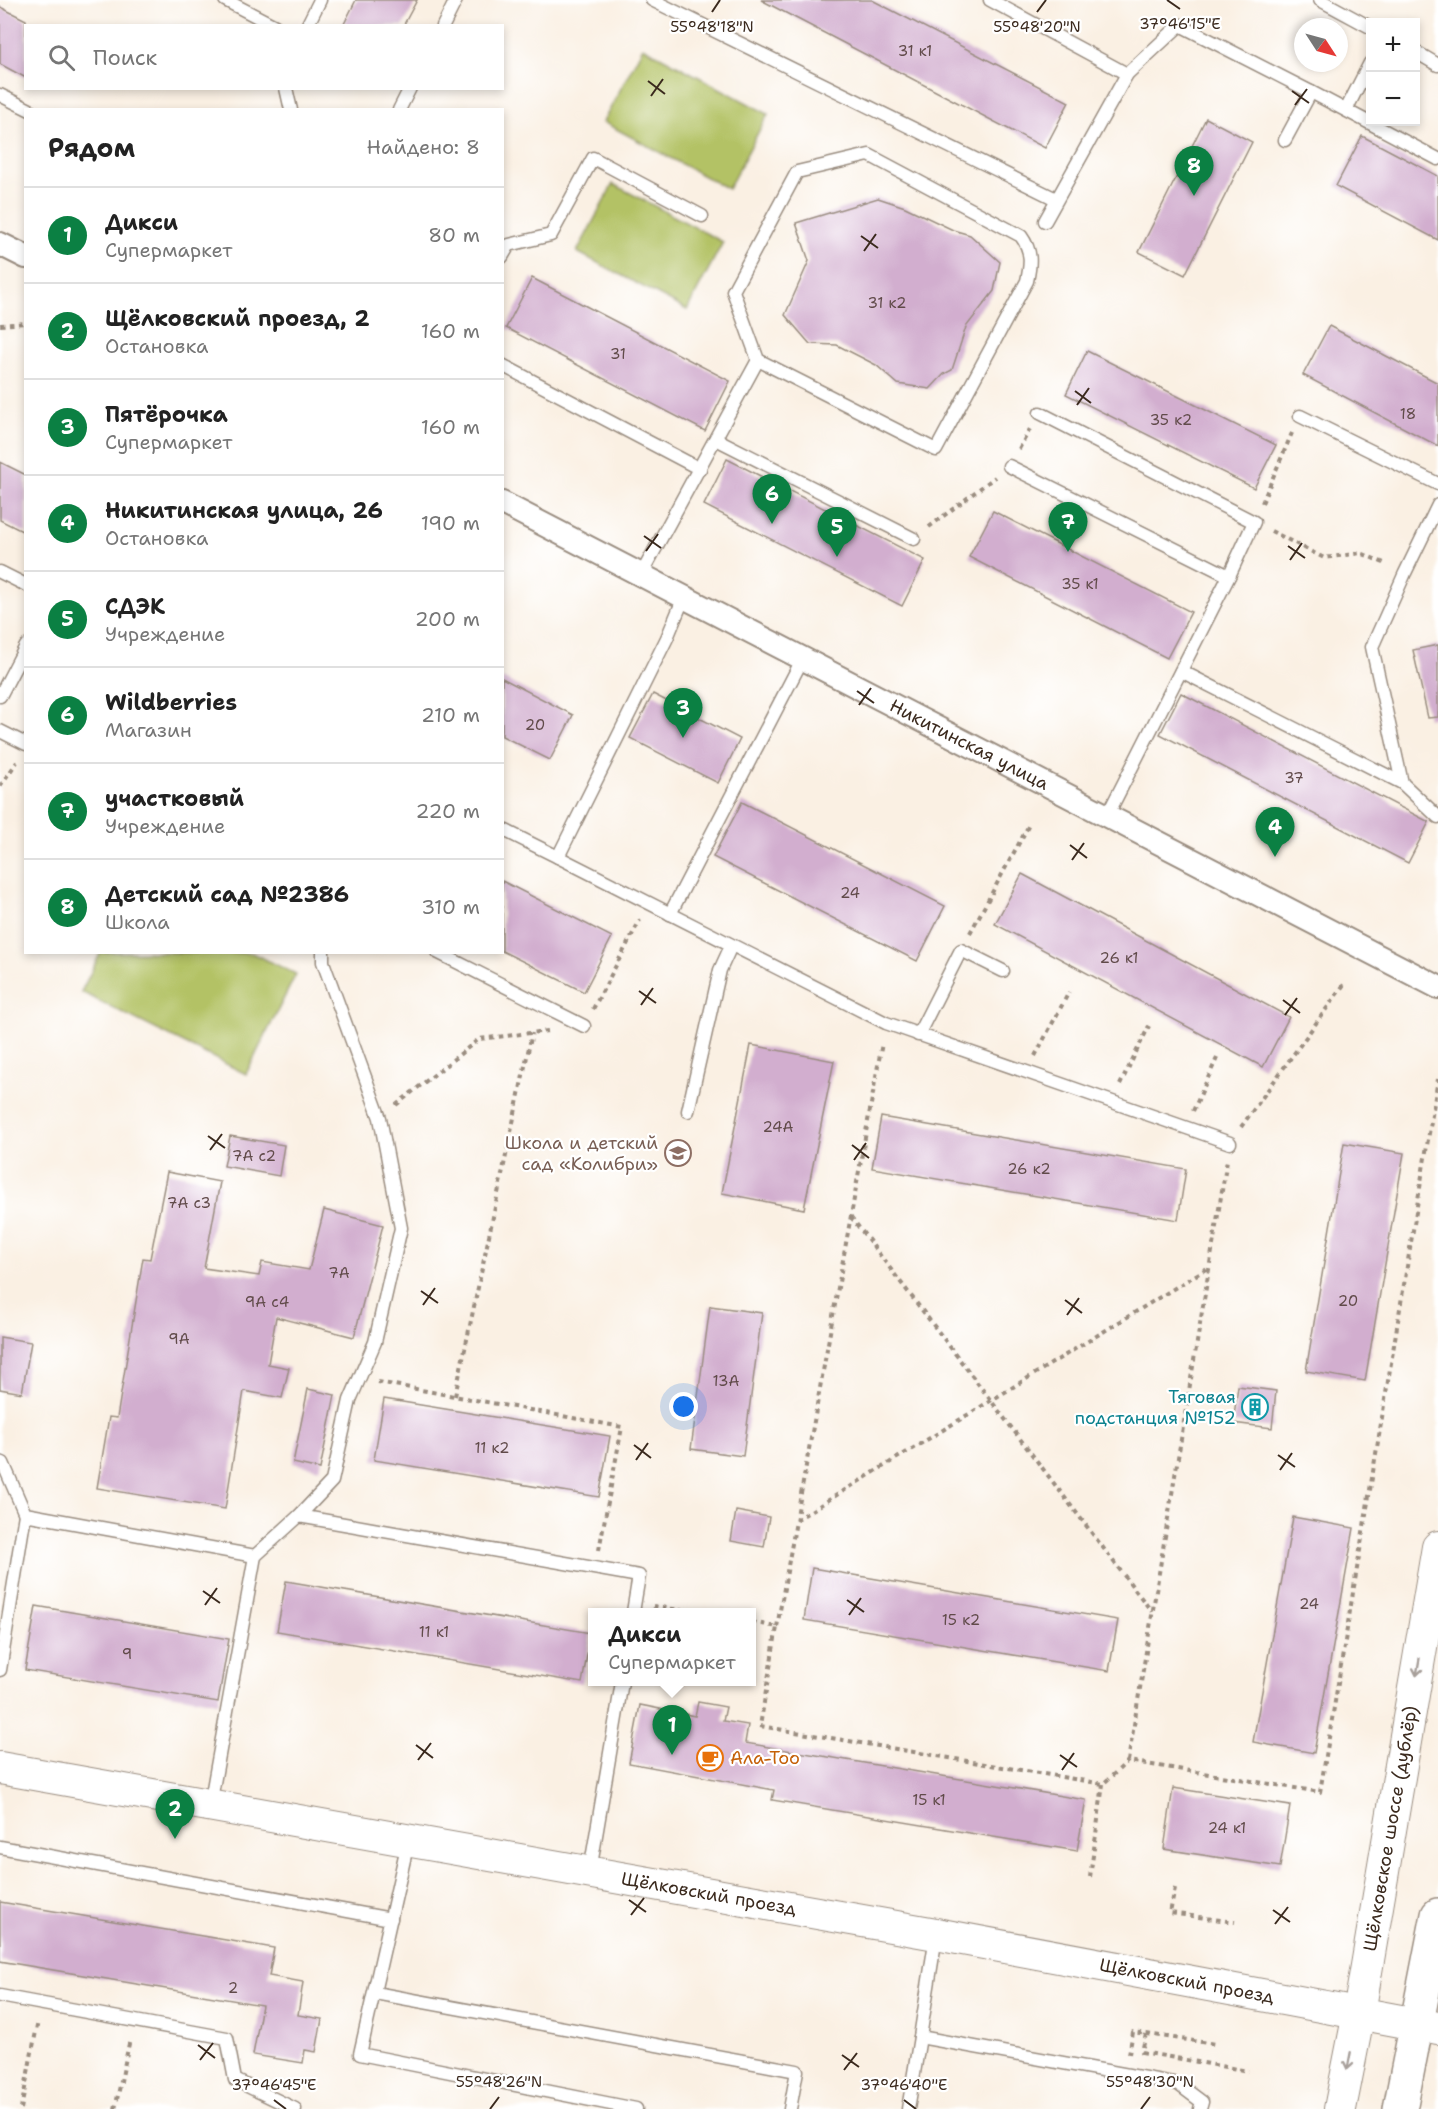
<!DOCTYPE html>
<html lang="ru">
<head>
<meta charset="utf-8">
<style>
	body { margin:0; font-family:"Shantell Sans",sans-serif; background:#f2f2f2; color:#222 }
	.controls { position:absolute; right:18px; top:18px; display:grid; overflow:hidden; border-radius:0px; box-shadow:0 3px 9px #0003 }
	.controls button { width:54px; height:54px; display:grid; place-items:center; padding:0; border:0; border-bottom:2px solid #e0e0e0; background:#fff; color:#222; font:30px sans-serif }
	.compass { position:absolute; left:1294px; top:18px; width:54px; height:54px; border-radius:50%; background:#fff; box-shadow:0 3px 9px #0003; rotate:126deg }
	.you { position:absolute; left:684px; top:1407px; width:21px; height:21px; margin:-15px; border:4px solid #fff; border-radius:50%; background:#1a73e8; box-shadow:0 0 0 9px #1a73e833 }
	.badge { display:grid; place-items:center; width:39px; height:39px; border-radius:50%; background:#0b8043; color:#fff; font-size:20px; font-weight:700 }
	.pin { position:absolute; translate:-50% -50px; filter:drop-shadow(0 2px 3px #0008) }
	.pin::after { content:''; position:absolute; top:32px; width:21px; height:18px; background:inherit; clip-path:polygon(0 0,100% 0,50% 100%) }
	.popup { position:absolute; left:588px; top:1608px; width:168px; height:78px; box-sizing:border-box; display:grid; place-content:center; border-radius:0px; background:#fff; filter:drop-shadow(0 2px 4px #0005); font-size:20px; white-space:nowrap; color:#767676 }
	.popup b { font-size:22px; color:#222 }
	.popup::after { content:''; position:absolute; left:50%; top:100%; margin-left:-12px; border:12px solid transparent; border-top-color:#fff }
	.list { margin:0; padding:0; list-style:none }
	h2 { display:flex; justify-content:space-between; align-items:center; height:78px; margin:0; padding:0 24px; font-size:26px }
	h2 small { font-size:20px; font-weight:400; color:#767676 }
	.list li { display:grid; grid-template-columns:39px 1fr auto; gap:18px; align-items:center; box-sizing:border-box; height:96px; padding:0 24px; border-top:2px solid #e0e0e0 }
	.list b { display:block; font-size:22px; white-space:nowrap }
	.list p { margin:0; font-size:20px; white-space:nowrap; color:#767676 }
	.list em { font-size:20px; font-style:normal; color:#767676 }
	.icon { flex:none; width:33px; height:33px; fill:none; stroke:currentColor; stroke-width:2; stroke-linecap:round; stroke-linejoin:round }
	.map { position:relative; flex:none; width:1438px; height:2109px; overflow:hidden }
	.search { position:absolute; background:#fff; box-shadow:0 3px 9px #0003; left:24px; top:24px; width:480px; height:66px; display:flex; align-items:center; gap:15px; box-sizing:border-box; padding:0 21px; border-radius:0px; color:#767676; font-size:22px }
	.panel { position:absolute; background:#fff; box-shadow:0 3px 9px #0003; left:24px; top:108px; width:480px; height:846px; border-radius:0px }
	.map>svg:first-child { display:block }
</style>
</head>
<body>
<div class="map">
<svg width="1438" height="2109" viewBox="0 0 1438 2109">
	<rect width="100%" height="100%" fill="#fff"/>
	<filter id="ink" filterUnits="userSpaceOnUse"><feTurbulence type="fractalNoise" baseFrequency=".0167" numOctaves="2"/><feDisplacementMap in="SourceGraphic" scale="12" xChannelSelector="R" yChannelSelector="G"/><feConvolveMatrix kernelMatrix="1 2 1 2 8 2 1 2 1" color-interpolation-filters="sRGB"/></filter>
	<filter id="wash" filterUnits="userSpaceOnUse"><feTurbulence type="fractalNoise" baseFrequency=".008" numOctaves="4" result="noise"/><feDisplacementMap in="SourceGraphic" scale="24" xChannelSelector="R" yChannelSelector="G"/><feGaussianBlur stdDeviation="1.35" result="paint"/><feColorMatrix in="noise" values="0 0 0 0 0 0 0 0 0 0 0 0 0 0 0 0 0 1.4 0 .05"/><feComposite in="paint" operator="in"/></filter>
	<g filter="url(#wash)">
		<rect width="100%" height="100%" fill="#faf0e3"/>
		<!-- green -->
		<g fill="#b3c265" stroke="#777642" stroke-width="1.5">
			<polygon points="643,47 768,114 728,189 603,122"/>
			<polygon points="613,184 723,242 687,310 577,252"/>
			<polygon points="101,952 252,953 296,974 246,1074 81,992"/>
		</g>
		<g id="blocks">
			<!-- building -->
			<g fill="#d2aecf">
				<polygon points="356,0 417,0 403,26 343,26"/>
				<polygon points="761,0 872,0 1069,102 1045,148"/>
				<polygon points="0,7 26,20 26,78 0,64"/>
				<polygon points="1206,118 1252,142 1185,275 1139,252"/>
				<polygon points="1362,136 1438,176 1438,240 1336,186"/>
				<polygon points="878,198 905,207 953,230 970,235 1000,262 994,291 966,327 952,370 944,374 930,389 898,384 876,365 837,345 810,344 785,315 809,261 796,223"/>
				<polygon points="532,278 730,381 705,431 506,328"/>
				<polygon points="1329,326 1438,383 1438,446 1303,375"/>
				<polygon points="1087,351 1276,445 1254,488 1066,394"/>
				<polygon points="727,459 925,560 902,606 704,505"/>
				<polygon points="0,462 26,475 26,533 0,520"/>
				<polygon points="993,511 1191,612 1167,658 969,557"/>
				<polygon points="1438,645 1438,717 1428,718 1413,650"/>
				<polygon points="502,678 573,715 550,760 502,736"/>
				<polygon points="1181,693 1429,822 1408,863 1160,734"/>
				<polygon points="653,694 740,739 718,783 630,738"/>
				<polygon points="742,802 945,906 917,961 713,857"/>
				<polygon points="1022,874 1289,1017 1263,1067 995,924"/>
				<polygon points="502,881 612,937 584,992 502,951"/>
				<polygon points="751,1045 834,1061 804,1209 722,1193"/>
				<polygon points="881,1117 1186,1169 1178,1220 872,1168"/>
				<polygon points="230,1136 284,1145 279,1176 224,1166"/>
				<polygon points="1344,1143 1404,1153 1365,1381 1306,1371"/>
				<polygon points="167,1172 220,1182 204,1268 259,1276 262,1262 309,1270 324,1210 383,1225 354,1337 276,1317 268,1364 289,1368 282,1398 244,1391 225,1509 97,1488 109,1417 117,1418 143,1258 150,1259"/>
				<polygon points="710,1306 762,1313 743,1456 691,1449"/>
				<polygon points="0,1337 31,1342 22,1393 0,1389"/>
				<polygon points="1238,1386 1276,1391 1272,1428 1233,1423"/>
				<polygon points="308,1389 335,1395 320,1469 293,1463"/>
				<polygon points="384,1399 610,1436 599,1497 374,1460"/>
				<polygon points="736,1511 769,1517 764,1547 731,1541"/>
				<polygon points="1293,1517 1354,1528 1314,1753 1253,1742"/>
				<polygon points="812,1568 1118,1620 1109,1671 804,1620"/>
				<polygon points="286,1581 591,1633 582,1683 277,1631"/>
				<polygon points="36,1606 229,1639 218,1702 25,1670"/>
				<polygon points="698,1702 726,1707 723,1721 748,1725 745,1743 1086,1800 1077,1851 772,1800 774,1790 629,1763 640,1705 695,1716"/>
				<polygon points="1173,1788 1290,1806 1280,1867 1164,1849"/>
				<polygon points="0,1902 274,1948 269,1976 303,1982 298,2015 322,2019 316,2052 305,2050 303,2063 253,2055 262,2005 0,1961"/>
			</g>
		</g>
	</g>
	<g filter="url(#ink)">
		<use href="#blocks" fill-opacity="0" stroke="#9a8d80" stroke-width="1.5"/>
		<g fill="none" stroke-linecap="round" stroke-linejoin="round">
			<defs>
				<g id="lane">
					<polyline points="225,0 275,26"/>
					<polyline points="652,0 1056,199"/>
					<polyline points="990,0 1127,74 1045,221"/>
					<polyline points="1320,0 1370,27"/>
					<polyline points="307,26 320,0"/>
					<polyline points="443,26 456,0"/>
					<polyline points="1416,52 1438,65"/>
					<polyline points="1127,74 1180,25 1311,92 1285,140"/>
					<polyline points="286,88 291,110"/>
					<polyline points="1311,92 1438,159"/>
					<polyline points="0,95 30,110"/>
					<polyline points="399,110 410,88"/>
					<polyline points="1346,110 1370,63"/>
					<polyline points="502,257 509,245 551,235 593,158 702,216"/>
					<polyline points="502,365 700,469"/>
					<polyline points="1040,413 1254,522 1229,576"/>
					<polyline points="1300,416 1438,484"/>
					<polyline points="716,439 914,539"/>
					<polyline points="1009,466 1229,576 1107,816"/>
					<polyline points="0,572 26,585"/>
					<path d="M641,575L758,360L733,291L797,172L869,155L1021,236C1032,251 1031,263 1027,281L936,450L758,360"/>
					<polyline points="1181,671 1402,783 1438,817"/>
					<polyline points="0,696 26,646"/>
					<polyline points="0,731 26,744"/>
					<polyline points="1402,783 1372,647 1405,573 1438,505"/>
					<polyline points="502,829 558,857 667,638 684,597"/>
					<polyline points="558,857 886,1023 1230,1143"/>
					<polyline points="670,914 803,658"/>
					<polyline points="437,952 584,1026"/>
					<polyline points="918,1035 961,950 1003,971"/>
					<polyline points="688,1111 720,970 731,946"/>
					<polyline points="0,1462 3,1463 25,1514 255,1556 299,1516 639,1576 633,1612"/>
					<polyline points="299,1516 332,1481 350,1400 375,1342 401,1228 380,1118 323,962 323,952"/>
					<polyline points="0,1670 25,1514"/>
					<polyline points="210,1805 255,1556"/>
					<polyline points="408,1842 360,2054 636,2109"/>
					<polyline points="0,1847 391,1919"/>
					<polyline points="590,1871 622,1682"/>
					<polyline points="936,1936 920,2037 1178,2084 1202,2102 1200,2109"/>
					<polyline points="375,1993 797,2071 790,2109"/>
					<polyline points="0,1996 227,2038 235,2080 295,2109"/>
					<polyline points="908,2109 920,2037"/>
				</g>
				<g id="street">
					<polyline points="0,244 26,257"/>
					<path id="s1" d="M502,503L1438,987"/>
				</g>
				<g id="secondary">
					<path id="s2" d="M0,1768L936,1934L1438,2028"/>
					<path id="s3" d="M1340,2109L1359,2013L1438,1547"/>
				</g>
				<polyline id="primary" points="1400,2109 1438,1915"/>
			</defs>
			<!-- lane casing -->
			<use href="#lane" stroke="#9a8d80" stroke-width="15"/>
			<!-- street casing -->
			<use href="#street" stroke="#9a8d80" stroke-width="26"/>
			<!-- secondary casing -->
			<use href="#secondary" stroke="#9a8d80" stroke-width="34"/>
			<!-- primary casing -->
			<use href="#primary" stroke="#9a8d80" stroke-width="36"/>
			<!-- path -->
			<g stroke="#9a8d80" stroke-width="4" stroke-dasharray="4.5 4.5" stroke-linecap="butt">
				<polyline points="0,325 26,323"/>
				<polyline points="1019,449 1030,429"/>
				<polyline points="1262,503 1292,433"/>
				<polyline points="929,527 995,477"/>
				<polyline points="1271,531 1324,558 1361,553 1386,564"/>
				<polyline points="0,786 17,762"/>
				<polyline points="970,933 1030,823"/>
				<polyline points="593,1009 640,920"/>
				<polyline points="1035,1056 1069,992"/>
				<polyline points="1120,1085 1149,1026"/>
				<polyline points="396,1105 479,1039 548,1031"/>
				<polyline points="1193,1111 1217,1058"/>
				<polyline points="1241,1127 1345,983"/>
				<polyline points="851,1217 1152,1612"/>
				<polyline points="378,1382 622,1427 599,1550"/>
				<polyline points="455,1396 532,1033"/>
				<polyline points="796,1520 1209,1267"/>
				<polyline points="653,1606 693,1612"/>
				<polyline points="752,1622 777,1627 760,1726 1103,1784 1128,1761 1320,1792 1438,1079"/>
				<polyline points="777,1627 882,1043"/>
				<polyline points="1128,1761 1227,1160"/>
				<polyline points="1090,1877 1103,1784"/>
				<polyline points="1175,1888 1170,1913 1235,1922"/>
				<polyline points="1146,2034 1142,2052 1248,2071"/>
				<polyline points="1129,2054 1133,2032 1215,2044"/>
				<polyline points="21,2109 38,2021"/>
				<polyline points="115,2109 130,2039"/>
			</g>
			<!-- lane -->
			<use href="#lane" stroke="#fff" stroke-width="12"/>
			<!-- street -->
			<use href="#street" stroke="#fff" stroke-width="22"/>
			<!-- secondary -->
			<use href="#secondary" stroke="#fff" stroke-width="32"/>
			<!-- primary -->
			<use href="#primary" stroke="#fff" stroke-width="33"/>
		</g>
		<!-- one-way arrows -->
		<defs><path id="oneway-shaft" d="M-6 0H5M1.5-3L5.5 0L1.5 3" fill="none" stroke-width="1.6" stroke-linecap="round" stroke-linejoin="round" transform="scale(1.5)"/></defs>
		<g stroke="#a79f9a">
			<use href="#oneway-shaft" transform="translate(1418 1667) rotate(100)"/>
			<use href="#oneway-shaft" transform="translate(1349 2061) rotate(101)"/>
		</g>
	</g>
	<!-- ticks -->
	<path fill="none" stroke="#3b2a1e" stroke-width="2" d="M1167,0L1180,9M712,12L720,0M1037,12L1046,0M648,81L665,94M1292,91L1309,103M651,96L663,79M1295,105L1307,89M861,236L878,248M864,251L876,234M1075,391L1091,403M1077,405L1089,388M644,536L661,548M1288,546L1305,558M646,551L658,534M1290,560L1302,543M857,691L874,703M859,705L871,688M1070,845L1087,858M1072,860L1084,843M639,991L656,1003M1283,1000L1300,1013M641,1005L653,988M1285,1015L1297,998M208,1136L225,1148M852,1145L869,1158M210,1150L222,1134M854,1160L866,1143M421,1291L438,1303M1065,1300L1082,1313M423,1305L435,1288M1067,1315L1079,1298M634,1445L651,1458M1278,1455L1295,1467M636,1460L648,1443M1280,1470L1292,1453M203,1591L220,1603M847,1600L864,1612M205,1605L217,1588M849,1615L861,1598M416,1745L433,1758M1060,1755L1077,1767M418,1760L431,1743M1062,1770L1074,1753M629,1900L646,1912M1273,1910L1290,1922M631,1915L644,1898M1275,1924L1288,1907M198,2045L215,2058M842,2055L859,2067M200,2060L213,2043M844,2070L857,2053M274,2100L286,2109M904,2100L916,2109M490,2109L499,2097M1141,2109L1150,2097"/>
	<!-- icons -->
	<defs>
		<symbol id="school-ring" viewBox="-11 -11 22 22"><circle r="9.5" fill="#fff" stroke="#8d6e63" stroke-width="1.5"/><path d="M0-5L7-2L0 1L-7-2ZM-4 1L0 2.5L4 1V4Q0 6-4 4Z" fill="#8d6e63"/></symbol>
		<symbol id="building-ring" viewBox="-11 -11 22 22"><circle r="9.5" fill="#fff" stroke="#0f9aa8" stroke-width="1.5"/><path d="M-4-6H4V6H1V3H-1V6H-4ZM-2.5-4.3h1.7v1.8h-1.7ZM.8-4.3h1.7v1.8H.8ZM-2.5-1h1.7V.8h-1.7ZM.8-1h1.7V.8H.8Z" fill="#0f9aa8"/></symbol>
		<symbol id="cafe-ring" viewBox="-11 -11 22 22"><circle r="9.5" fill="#fff" stroke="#e8710a" stroke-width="1.5"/><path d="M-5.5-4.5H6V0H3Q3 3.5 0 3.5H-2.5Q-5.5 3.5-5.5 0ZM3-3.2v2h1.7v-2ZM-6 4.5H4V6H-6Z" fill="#e8710a"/></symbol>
	</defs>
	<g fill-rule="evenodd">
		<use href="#school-ring" x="663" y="1138" width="30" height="30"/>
		<use href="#building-ring" x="1240" y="1392" width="30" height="30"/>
		<use href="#cafe-ring" x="695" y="1743" width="30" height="30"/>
	</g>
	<g text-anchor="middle" stroke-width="4.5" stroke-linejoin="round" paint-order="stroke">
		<!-- number labels -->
		<g font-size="15" fill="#614b4a">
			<text x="915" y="56">31 к1</text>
			<text x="887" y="308">31 к2</text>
			<text x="618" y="359">31</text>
			<text x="1408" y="419">18</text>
			<text x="1171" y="425">35 к2</text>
			<text x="1080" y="589">35 к1</text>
			<text x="535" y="730">20</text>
			<text x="1294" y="783">37</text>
			<text x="850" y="898">24</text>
			<text x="1119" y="963">26 к1</text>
			<text x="778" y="1132">24А</text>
			<text x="254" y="1161">7А с2</text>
			<text x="1029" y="1174">26 к2</text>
			<text x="189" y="1208">7А с3</text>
			<text x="339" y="1278">7А</text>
			<text x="1348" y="1306">20</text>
			<text x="267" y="1307">9А с4</text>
			<text x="179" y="1344">9А</text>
			<text x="726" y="1386">13А</text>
			<text x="492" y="1453">11 к2</text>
			<text x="1309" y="1609">24</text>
			<text x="961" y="1625">15 к2</text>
			<text x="434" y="1637">11 к1</text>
			<text x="127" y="1659">9</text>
			<text x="929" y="1805">15 к1</text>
			<text x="1227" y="1833">24 к1</text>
			<text x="233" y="1993">2</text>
		</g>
		<!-- street labels -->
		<g font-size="18" fill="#3b2a1e" stroke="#fff">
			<text dy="6" stroke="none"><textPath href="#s1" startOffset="526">Никитинская улица</textPath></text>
			<text dy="6" stroke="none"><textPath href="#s3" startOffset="285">Щёлковское шоссе (дублёр)</textPath></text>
			<text dy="6" stroke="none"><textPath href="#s2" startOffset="720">Щёлковский проезд</textPath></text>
			<text dy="6" stroke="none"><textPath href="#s2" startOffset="1206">Щёлковский проезд</textPath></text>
		</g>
		<!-- education labels -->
		<g font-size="18" fill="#785e54" stroke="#fff" text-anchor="end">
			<text x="658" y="1149">Школа и детский<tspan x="658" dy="21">сад «Колибри»</tspan></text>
		</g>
		<!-- culture labels -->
		<g font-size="18" fill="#0d838f" stroke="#fff" text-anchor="end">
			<text x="1236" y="1403">Тяговая<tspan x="1236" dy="21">подстанция №152</tspan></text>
		</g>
		<!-- food labels -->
		<g font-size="18" fill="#c56008" stroke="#fff" text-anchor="start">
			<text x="730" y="1764">Ала-Тоо</text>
		</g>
	</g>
	<g font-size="15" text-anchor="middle" fill="#3b2a1e" stroke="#fff" stroke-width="4.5" stroke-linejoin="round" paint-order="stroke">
		<text x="1180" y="29">37°46'15"E</text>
		<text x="1037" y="32">55°48'20"N</text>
		<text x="712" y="32">55°48'18"N</text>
		<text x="499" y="2087">55°48'26"N</text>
		<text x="1150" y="2087">55°48'30"N</text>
		<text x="274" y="2090">37°46'45"E</text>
		<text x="904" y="2090">37°46'40"E</text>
	</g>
</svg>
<div class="controls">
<button>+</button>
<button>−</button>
</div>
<svg class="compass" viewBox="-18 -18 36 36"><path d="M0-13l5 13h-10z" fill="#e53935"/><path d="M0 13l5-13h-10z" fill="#767676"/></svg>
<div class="you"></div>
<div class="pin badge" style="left:672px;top:1755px">1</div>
<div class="popup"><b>Дикси</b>Супермаркет</div>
<div class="pin badge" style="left:175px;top:1839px">2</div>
<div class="pin badge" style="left:683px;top:738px">3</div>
<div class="pin badge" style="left:1275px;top:857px">4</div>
<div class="pin badge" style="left:837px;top:557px">5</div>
<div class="pin badge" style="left:772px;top:524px">6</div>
<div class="pin badge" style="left:1068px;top:552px">7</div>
<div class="pin badge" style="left:1194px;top:196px">8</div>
<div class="search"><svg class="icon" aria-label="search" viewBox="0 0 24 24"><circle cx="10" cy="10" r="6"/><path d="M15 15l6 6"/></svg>Поиск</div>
<section class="panel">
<h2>Рядом<small>Найдено: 8</small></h2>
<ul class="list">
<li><span class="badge">1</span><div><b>Дикси</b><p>Супермаркет</p></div><em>80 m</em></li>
<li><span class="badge">2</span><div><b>Щёлковский проезд, 2</b><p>Остановка</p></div><em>160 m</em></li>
<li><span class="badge">3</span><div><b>Пятёрочка</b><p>Супермаркет</p></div><em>160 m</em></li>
<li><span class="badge">4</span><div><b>Никитинская улица, 26</b><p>Остановка</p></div><em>190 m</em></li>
<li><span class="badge">5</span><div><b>СДЭК</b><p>Учреждение</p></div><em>200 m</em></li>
<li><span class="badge">6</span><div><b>Wildberries</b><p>Магазин</p></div><em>210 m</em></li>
<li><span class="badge">7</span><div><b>участковый</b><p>Учреждение</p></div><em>220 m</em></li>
<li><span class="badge">8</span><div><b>Детский сад №2386</b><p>Школа</p></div><em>310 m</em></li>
</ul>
</section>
</div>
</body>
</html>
